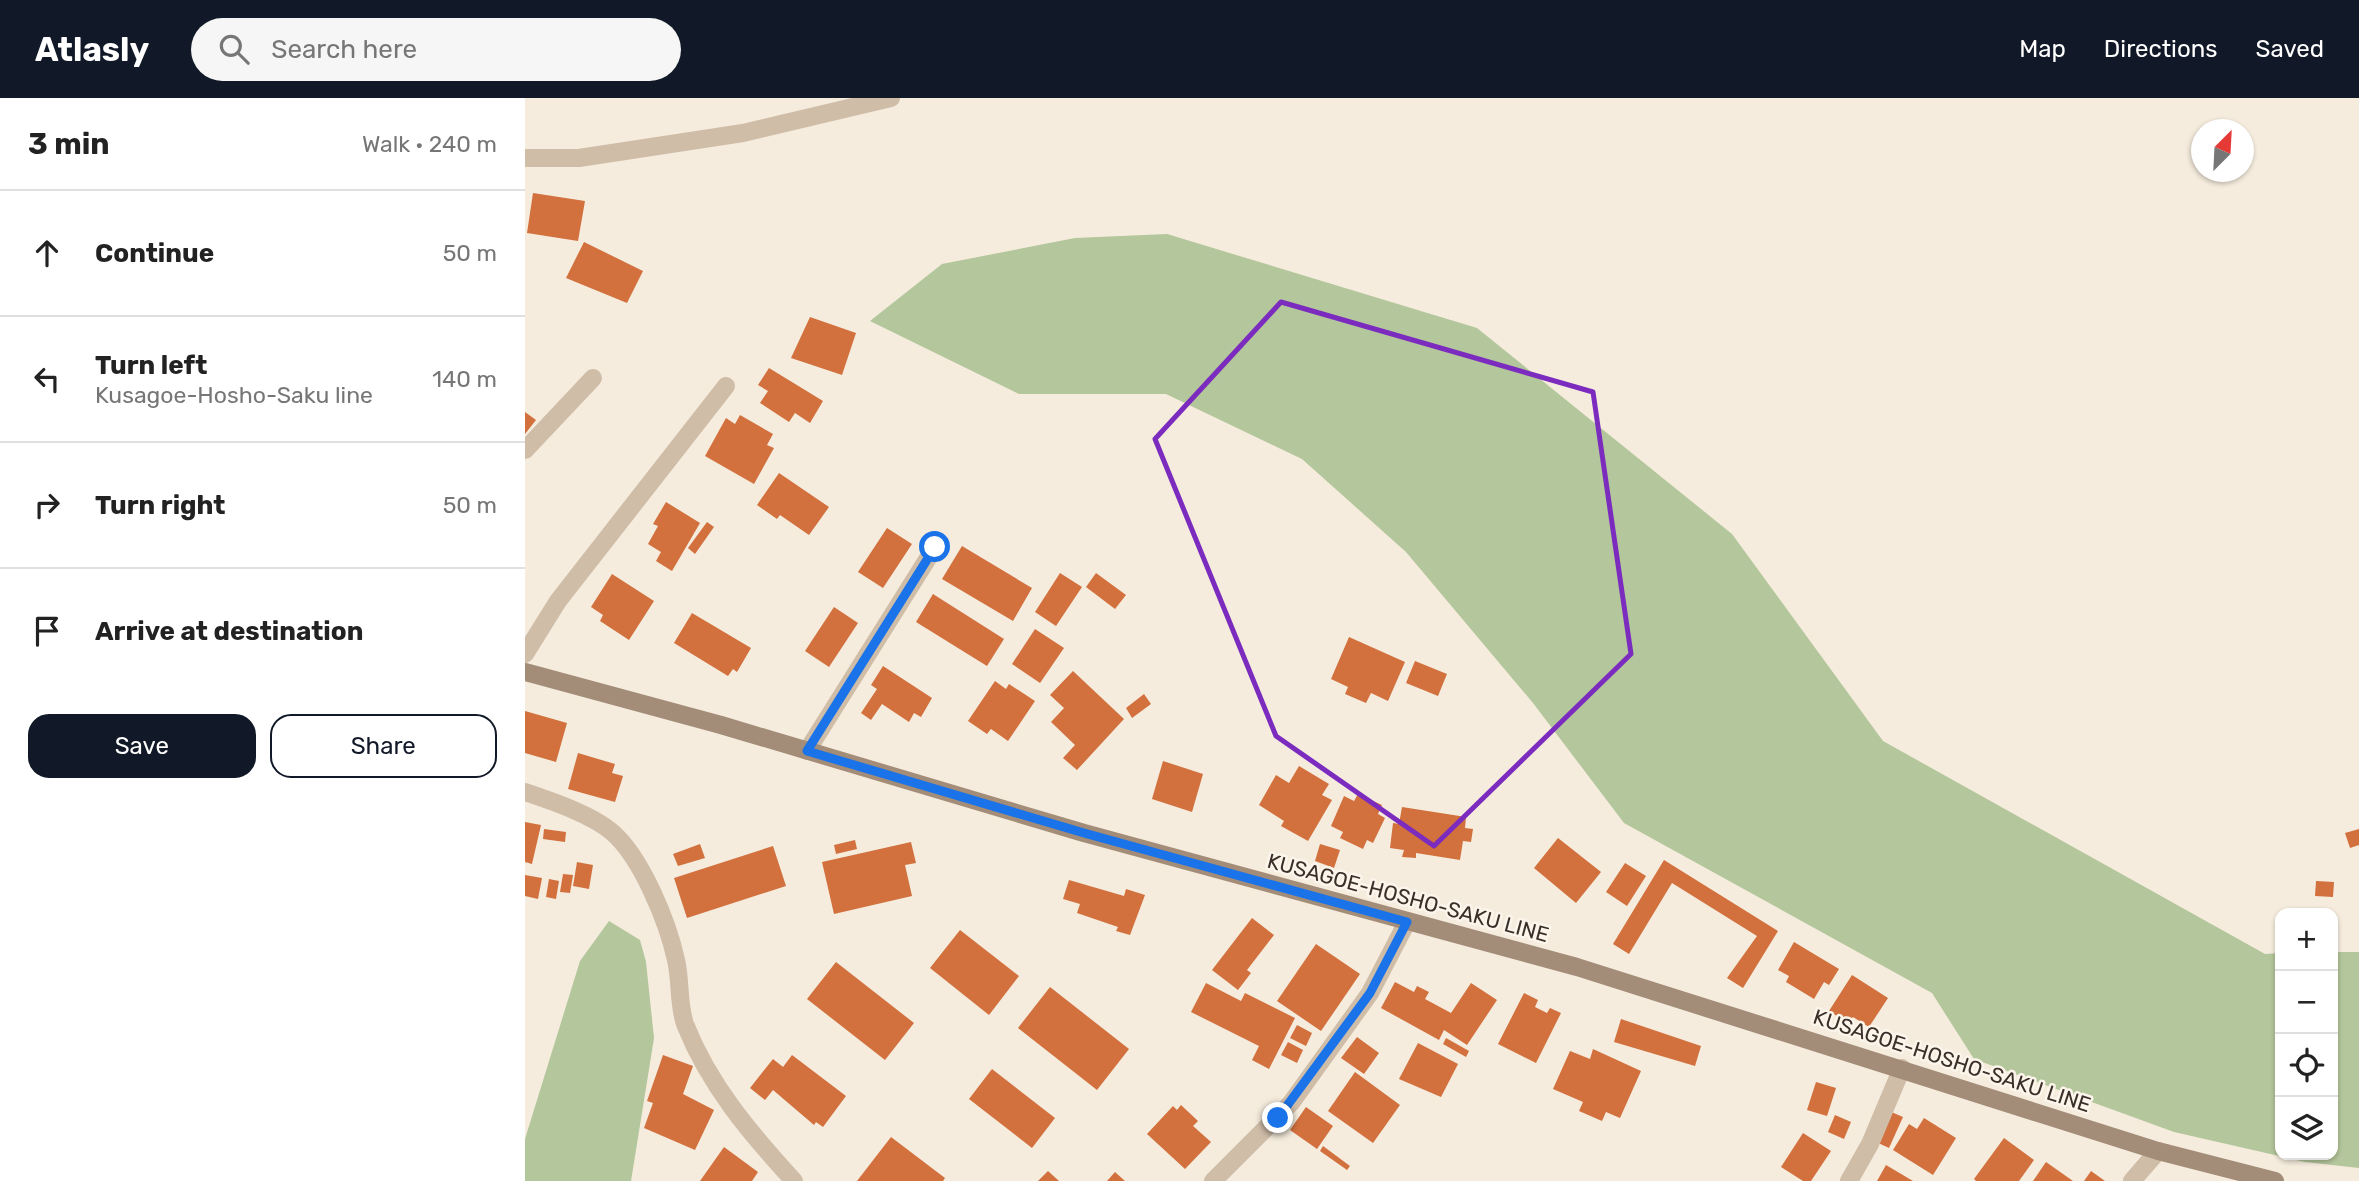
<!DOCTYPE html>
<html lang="en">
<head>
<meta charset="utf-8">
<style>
	body { margin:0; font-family:Rubik,sans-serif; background:#f6f6f6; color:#222 }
	.controls { position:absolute; right:21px; bottom:21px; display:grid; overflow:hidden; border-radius:14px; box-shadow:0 2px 5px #0004 }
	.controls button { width:63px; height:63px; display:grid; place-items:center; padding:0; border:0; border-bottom:2px solid #e0e0e0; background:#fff; color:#222; font:35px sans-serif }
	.compass { position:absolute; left:1666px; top:21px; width:63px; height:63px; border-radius:50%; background:#fff; box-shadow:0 2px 5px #0004; rotate:24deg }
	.stop { position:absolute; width:21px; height:21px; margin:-16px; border:5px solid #1a73e8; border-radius:50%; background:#fff }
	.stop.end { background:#1a73e8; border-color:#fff; box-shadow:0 2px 7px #0008 }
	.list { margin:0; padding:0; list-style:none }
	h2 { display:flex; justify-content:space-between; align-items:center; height:91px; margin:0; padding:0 28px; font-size:30px }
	h2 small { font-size:23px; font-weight:400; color:#767676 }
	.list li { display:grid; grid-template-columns:46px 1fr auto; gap:21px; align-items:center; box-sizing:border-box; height:126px; padding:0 28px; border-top:2px solid #e0e0e0 }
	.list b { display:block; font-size:26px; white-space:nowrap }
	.list p { margin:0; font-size:23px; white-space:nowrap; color:#767676 }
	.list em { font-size:23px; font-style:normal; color:#767676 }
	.actions { display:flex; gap:14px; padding:21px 28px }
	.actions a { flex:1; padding:16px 0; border:2px solid #111827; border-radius:21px; text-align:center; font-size:24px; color:#111827 }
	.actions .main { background:#111827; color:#fff }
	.icon { flex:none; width:38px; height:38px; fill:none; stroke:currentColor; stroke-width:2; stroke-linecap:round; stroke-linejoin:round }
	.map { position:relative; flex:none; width:1834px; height:1083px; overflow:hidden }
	header { display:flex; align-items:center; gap:42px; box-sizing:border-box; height:98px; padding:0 35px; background:#111827; color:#fff }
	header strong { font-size:33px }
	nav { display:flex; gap:38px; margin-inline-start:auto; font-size:24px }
	.search { width:490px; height:63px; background:#f6f6f6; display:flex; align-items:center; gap:18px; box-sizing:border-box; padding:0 24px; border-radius:38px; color:#767676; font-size:26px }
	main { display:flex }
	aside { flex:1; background:#fff }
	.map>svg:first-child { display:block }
</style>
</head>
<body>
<header>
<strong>Atlasly</strong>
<div class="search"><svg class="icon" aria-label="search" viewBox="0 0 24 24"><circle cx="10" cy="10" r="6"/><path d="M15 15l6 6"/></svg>Search here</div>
<nav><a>Map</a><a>Directions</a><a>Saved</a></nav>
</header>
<main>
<aside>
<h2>3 min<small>Walk · 240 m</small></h2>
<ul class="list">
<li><svg class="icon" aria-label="ahead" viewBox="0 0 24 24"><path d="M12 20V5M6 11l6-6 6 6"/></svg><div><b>Continue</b></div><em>50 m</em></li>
<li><svg class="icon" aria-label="left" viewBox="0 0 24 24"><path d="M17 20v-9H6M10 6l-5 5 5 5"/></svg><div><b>Turn left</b><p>Kusagoe-Hosho-Saku line</p></div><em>140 m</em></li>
<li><svg class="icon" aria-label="right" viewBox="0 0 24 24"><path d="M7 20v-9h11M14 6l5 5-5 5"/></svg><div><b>Turn right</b></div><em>50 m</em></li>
<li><svg class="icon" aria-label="arrive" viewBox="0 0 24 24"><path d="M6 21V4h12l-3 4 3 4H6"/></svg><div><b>Arrive at destination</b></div></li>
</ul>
<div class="actions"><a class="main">Save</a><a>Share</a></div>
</aside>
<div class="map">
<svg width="1834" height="1083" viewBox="0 0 1834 1083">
	<rect width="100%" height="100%" fill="#f5ecdd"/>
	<!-- green -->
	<g fill="#b4c69b">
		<polygon points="642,136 952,230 1207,436 1358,643 1740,856 1755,855 1755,1057 1808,1057 1808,854 1834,854 1834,1070 1780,1064 1649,1034 1449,961 1407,895 1099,725 1008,605 881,454 777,361 641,296 494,296 345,223 417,166 550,140"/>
		<polygon points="84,823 115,842 121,864 129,940 106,1083 0,1083 0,1041 55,863"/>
	</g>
	<!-- building -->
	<g fill="#d2703e">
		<polygon points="8,95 60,103 53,143 2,135"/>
		<polygon points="59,144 118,173 102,205 41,180"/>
		<polygon points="285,219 331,235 317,277 266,260"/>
		<polygon points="244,270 298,303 285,325 270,315 264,324 235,305 243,293 233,287"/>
		<polygon points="0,314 11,322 0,336"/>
		<polygon points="215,317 248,336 242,347 249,350 229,386 180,358 201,320 210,326"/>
		<polygon points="254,375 304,409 284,437 255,417 252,421 232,407"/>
		<polygon points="141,404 175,425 147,473 131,463 136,454 123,446 133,428 128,426"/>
		<polygon points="182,424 189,429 170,456 163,450"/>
		<polygon points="362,430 387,446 358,490 333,474"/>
		<polygon points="437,448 507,490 488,523 417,481"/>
		<polygon points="535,475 557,489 531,528 510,514"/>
		<polygon points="571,475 601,497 590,511 561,489"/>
		<polygon points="87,476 129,503 104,542 75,523 78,517 66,509"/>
		<polygon points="408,496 479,541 462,568 391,524"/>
		<polygon points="309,509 333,525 304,569 280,553"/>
		<polygon points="167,515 226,550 212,574 208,571 203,578 149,545"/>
		<polygon points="510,531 539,550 515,585 487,566"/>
		<polygon points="824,539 880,564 863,603 846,595 841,605 820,596 823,589 806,581"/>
		<polygon points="890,563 922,576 913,598 881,585"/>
		<polygon points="358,568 407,600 396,619 389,615 384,624 357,606 346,622 336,615 352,591 346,587"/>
		<polygon points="548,573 599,621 552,672 538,660 550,647 526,624 539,610 525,597"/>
		<polygon points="470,583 481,591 484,586 510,603 483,643 466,631 462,636 443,623"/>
		<polygon points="619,596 626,606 607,620 601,610"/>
		<polygon points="0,613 42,625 31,664 0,655"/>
		<polygon points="53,655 90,666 87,675 98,678 90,704 43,691"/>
		<polygon points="638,663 678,676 667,714 627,701"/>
		<polygon points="774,668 804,686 797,697 807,702 783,743 756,728 759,723 734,707 751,677 764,685"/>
		<polygon points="833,696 857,707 853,716 860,720 848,745 842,742 838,751 815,740 818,734 806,728 819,698 829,703"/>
		<polygon points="877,709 941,719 940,730 948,731 946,744 938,743 935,762 891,755 891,760 877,759 879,752 865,750 868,725 874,726"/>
		<polygon points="0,724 16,727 7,766 0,764"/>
		<polygon points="19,731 41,734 40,744 18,741"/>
		<polygon points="1834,731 1834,747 1825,750 1820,735"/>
		<polygon points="1033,740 1076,774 1051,805 1009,770"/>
		<polygon points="330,742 332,751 311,756 309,747"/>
		<polygon points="386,744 391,765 380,767 387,798 309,816 297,764"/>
		<polygon points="175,746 180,760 153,768 148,756"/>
		<polygon points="795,746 815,752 809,770 790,763"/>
		<polygon points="248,748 261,788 162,820 149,780"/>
		<polygon points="1139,762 1253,833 1218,890 1202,880 1232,838 1147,785 1104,856 1088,846"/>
		<polygon points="52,764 68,767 64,791 48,788"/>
		<polygon points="1100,765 1121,778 1102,808 1081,794"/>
		<polygon points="38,776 48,777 45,795 35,794"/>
		<polygon points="0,777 17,780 13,801 0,798"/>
		<polygon points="24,781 34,783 31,801 21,799"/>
		<polygon points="544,782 599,798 601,791 620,797 605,837 591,833 593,829 552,815 555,806 538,801"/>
		<polygon points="1791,783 1809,784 1808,799 1790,798"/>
		<polygon points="727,820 749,837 722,872 726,875 713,892 687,872"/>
		<polygon points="435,832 494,878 464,917 405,870"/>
		<polygon points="1269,844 1314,871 1304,887 1299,884 1289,901 1261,884 1264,878 1253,872"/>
		<polygon points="791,846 835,876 796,933 752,903"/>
		<polygon points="311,864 389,925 360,962 282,901"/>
		<polygon points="1327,877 1363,900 1344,929 1328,919 1323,925 1304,913"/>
		<polygon points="870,884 889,894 892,888 904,894 900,901 926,915 946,885 972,902 942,947 919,932 914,942 856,910"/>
		<polygon points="681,885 716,903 720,895 770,920 744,971 727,962 734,948 666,914"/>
		<polygon points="525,889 604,951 572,992 493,930"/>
		<polygon points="999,895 1013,902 1010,909 1022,915 1025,910 1036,915 1011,965 973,946"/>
		<polygon points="1096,921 1176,948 1170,968 1089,944"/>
		<polygon points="772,927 787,935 781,948 765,940"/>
		<polygon points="832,939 854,955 839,976 816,960"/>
		<polygon points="921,940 944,953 941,959 918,946"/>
		<polygon points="763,944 778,952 772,965 756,957"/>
		<polygon points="893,945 933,966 916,999 874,981"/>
		<polygon points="1068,951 1116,973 1095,1020 1081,1014 1077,1023 1054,1013 1058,1004 1028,991 1045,953 1065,961"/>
		<polygon points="138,957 168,968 158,996 189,1012 170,1052 119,1030 128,1005 122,1003"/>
		<polygon points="267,957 321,998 298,1029 291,1024 289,1027 248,992 240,1002 225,990 248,961 258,969"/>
		<polygon points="467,971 530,1020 507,1050 444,1001"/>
		<polygon points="830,974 875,1007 848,1045 803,1013"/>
		<polygon points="1291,984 1311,990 1302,1018 1282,1012"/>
		<polygon points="656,1007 673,1023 668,1028 686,1044 660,1071 622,1036 648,1008 652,1012"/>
		<polygon points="781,1009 808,1028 792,1051 765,1032"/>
		<polygon points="1364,1013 1378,1019 1364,1050 1351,1044"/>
		<polygon points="1310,1017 1326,1024 1319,1041 1303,1034"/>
		<polygon points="1399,1020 1431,1040 1408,1077 1368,1052 1384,1026 1392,1031"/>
		<polygon points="1278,1035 1306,1053 1286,1083 1278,1083 1256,1069"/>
		<polygon points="366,1039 420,1080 418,1083 332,1083"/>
		<polygon points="1479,1040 1509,1062 1494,1083 1451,1083 1449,1081"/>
		<polygon points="798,1048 825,1068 822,1072 795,1053"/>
		<polygon points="199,1049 233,1074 227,1083 175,1083"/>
		<polygon points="1521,1064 1548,1083 1508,1083"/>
		<polygon points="1361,1067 1388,1083 1352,1083"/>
		<polygon points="523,1073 534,1083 513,1083"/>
		<polygon points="1566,1073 1580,1083 1559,1083"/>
		<polygon points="590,1074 600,1083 582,1083"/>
	</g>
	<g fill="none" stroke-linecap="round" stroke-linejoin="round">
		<!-- minor -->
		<g stroke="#cfbda8" stroke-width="18">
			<polyline points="0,60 54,60 218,35 366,0"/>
			<polyline points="0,352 68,280"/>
			<polyline points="0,556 33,503 201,288"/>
			<polyline points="282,653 410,449"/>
			<path d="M0,694C26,703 66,716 87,734C117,760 143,825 151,862C156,883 153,906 160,926C184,987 225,1035 269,1083"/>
			<polyline points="688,1083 766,1005 845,895 882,824"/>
			<polyline points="1324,1083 1345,1046 1377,970"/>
			<polyline points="1607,1083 1633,1053"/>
		</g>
		<!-- secondary -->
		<polyline stroke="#a38c78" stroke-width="18" points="0,574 196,627 559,735 1052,869 1633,1053 1750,1083"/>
	</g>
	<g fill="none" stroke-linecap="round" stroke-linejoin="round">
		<!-- route -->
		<polyline stroke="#1a73e8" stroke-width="9" points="410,449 282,653 559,735 882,824 845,895 753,1020"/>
	</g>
	<!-- marked area -->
	<path fill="none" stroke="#7b2cbf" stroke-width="5" stroke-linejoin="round" d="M756,204L1068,294L1106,556L909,748L751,638L630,341Z"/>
	<g text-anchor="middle" stroke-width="5" stroke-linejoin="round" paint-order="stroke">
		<!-- street labels -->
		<g font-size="21" fill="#3b3029" stroke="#fcf5eb">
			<text transform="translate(883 800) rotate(15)" y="7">KUSAGOE-HOSHO-SAKU LINE</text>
			<text transform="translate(1427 963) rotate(18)" y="7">KUSAGOE-HOSHO-SAKU LINE</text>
		</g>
	</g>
</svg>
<div class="controls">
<button>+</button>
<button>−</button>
<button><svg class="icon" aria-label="locate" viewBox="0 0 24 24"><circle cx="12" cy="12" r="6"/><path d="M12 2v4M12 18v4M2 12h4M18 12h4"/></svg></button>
<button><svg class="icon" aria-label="layers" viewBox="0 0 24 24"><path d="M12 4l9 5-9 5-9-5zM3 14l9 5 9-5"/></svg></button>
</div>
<svg class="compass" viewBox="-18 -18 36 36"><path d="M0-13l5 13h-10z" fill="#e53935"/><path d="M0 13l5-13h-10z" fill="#767676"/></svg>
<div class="stop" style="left:410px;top:449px"></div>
<div class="stop end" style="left:753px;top:1020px"></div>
</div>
</main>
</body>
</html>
